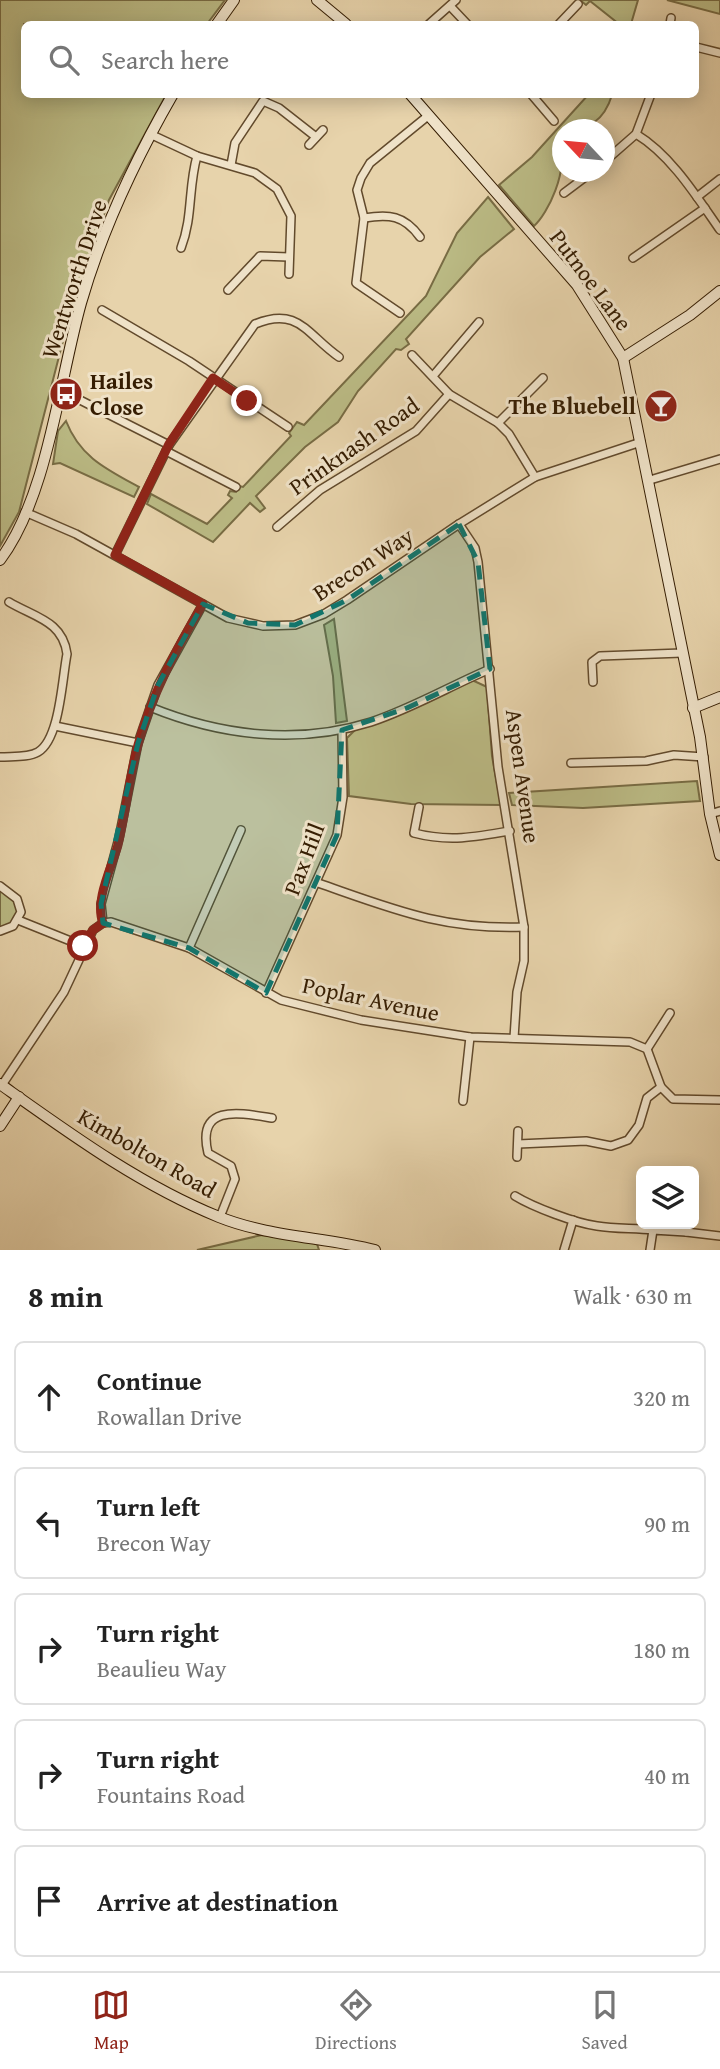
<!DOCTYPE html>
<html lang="en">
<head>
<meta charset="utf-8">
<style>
	body { margin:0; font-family:"Gentium Book Plus",serif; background:#f2f2f2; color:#222 }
	.controls { position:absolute; right:21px; bottom:21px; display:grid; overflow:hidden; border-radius:10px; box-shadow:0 4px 18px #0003 }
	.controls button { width:63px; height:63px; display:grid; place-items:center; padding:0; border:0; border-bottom:2px solid #e0e0e0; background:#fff; color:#222; font:35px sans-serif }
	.compass { position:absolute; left:552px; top:119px; width:63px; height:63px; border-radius:50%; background:#fff; box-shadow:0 4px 18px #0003; rotate:296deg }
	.stop { position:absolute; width:21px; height:21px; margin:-16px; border:5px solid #8f2418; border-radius:50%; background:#fff }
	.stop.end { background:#8f2418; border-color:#fff; box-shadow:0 2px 7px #0008 }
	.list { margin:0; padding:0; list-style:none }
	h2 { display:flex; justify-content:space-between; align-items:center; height:91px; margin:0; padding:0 28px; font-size:30px }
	h2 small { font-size:23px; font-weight:400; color:#767676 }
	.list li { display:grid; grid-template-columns:46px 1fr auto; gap:21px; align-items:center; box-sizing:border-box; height:112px; margin:0 14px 14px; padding:0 14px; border:2px solid #e0e0e0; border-radius:10px }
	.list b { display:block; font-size:26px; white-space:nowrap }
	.list p { margin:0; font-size:23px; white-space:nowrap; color:#767676 }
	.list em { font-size:23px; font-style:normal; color:#767676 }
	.icon { flex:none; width:38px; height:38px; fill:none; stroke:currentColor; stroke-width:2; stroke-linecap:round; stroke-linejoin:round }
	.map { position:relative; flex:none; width:720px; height:1250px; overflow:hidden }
	.search { position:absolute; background:#fff; box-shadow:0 4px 18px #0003; left:21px; right:21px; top:21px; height:77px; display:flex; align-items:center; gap:18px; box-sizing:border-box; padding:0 24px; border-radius:10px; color:#767676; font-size:26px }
	.sheet { height:721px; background:#fff }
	nav { display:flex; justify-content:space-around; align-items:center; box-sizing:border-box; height:98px; border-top:2px solid #e0e0e0; background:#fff; font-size:19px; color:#767676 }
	nav a { display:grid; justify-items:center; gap:4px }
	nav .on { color:#8f2418 }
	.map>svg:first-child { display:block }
</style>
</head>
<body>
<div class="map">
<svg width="720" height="1250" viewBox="0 0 720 1250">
	<rect width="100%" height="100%" fill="#e7d3ab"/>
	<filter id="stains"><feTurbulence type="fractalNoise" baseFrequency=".00286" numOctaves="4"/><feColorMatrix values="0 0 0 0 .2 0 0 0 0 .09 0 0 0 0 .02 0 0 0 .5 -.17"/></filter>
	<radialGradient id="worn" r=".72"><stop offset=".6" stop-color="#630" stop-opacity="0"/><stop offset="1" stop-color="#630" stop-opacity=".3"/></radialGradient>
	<!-- green -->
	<g fill="#bbbb85" stroke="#786c44" stroke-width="2">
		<polygon points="0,0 225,0 207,24 24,24 24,94 166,95 109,200 73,302 19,512 0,546"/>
		<polygon points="580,0 638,0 631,24 619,24 590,1 586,5"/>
		<polygon points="667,0 720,0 720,14"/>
		<path d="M588,95H612C604,121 589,130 562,130V147L558,151C569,168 548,214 534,226L499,185L532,157Z"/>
		<polygon points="488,197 514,229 480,257 406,339 409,344 401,350 396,349 358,391 338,422 305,447 256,496 265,508 260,512 250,503 213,542 147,504 151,494 207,524 232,498 228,495 230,491 236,492 239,486 243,487 291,436 289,433 297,422 304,425 426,296 457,233"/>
		<path d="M66,421C80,457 106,469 139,487L134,497L60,463L53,464L58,431Z"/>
		<polygon points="334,619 347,721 336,723 333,676 324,625"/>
		<polygon points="472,680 487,687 492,756 501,805 411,804 349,796 347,738 355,730 394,717"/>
		<polygon points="697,781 700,801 583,808 512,805 509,793"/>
		<polygon points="0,890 13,898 18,912 11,924 0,928"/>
		<polygon points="262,1235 311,1242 317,1244 319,1250 197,1250"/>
	</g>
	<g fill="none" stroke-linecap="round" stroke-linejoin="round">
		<defs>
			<g id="street">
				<polyline points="450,6 467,24"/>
				<polyline points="429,24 456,0"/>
				<polyline points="559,24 578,4"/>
				<polyline points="670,24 671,18"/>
				<polyline points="696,47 720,53"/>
				<polyline points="531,94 554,121"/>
				<polyline points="150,134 197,156 255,173 277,189 291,216 289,274"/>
				<path d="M636,134C671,155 697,197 720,230"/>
				<polyline points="309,145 323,130"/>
				<polyline points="604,162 636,134 651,94"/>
				<polyline points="231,165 235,143 263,101 279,108 316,137"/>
				<polyline points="564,193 592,172"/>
				<polyline points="697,197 720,179"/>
				<path d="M364,218C389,214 404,215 420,237"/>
				<path d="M181,248C193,217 188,188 197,156"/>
				<polyline points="633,258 705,208"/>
				<polyline points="228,290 260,256 289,257"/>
				<polyline points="102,310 189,361 288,427"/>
				<polyline points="400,313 356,283 364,218 357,190 361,178 370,163 429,115"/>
				<polyline points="412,355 449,394 498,423 509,434 535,477"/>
				<polyline points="433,376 479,322"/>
				<polyline points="78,399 169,445"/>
				<polyline points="498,423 543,378"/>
				<polyline points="166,451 236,487"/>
				<polyline points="650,480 720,459"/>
				<polyline points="25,512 76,534 228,618 263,626 295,625 324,614 347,600 459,524 535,477 641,442"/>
				<polyline points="459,524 475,548 478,562 498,767 524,927 524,961 517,992 514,1038"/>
				<polyline points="277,527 320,490 416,431 449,394"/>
				<path d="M115,555L169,445L255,324C299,306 307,335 339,357"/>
				<polyline points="593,682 592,662 600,656 682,653"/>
				<path d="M150,707C221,736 298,745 371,722C413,708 450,686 490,669"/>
				<polyline points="55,726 138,743"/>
				<path d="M0,757C12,756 28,758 38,752C60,739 62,679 67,654C63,621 34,617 9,602"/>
				<polyline points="571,763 646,761 674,755 704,757"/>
				<path d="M419,807L414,833C448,842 476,837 510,831"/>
				<polyline points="710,814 720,811"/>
				<path d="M318,883C393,909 442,930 524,927"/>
				<polyline points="0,886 17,899 21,912 13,926 0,931"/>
				<polyline points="18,920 83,946"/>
				<polyline points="103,923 111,922 189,948 281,1000 361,1020 470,1037 630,1042 647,1049 661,1087 673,1099 720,1100"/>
				<polyline points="103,923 101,904 119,838 138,743 158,685 203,604"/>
				<polyline points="189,948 241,830"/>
				<polyline points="266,993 337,835 343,797 342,730"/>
				<polyline points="647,1049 670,1013"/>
				<polyline points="2,1085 64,992 93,930 103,923"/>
				<polyline points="463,1101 470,1037"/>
				<polyline points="518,1144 586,1141 611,1146 628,1140 639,1125 647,1098 661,1087"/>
				<polyline points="517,1157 518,1131"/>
				<path d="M515,1196C533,1207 575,1223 597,1226C615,1229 634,1228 653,1230"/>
				<path d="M220,1217L235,1179L231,1166L208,1153C196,1103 241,1113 272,1118"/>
				<polyline points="686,1232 720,1236"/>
				<polyline points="564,1250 573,1220"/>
				<polyline points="650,1250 653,1230 686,1232 686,1224"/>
			</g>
			<g id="secondary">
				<polyline points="317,0 346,24"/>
				<polyline points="217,24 234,0"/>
				<polyline points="410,94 577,285 623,358 700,737 710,814 720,855"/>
				<polyline points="623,358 690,315 720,291"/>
				<path d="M0,560C48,496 59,381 81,303C102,230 135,160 173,94"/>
				<polyline points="693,708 720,697"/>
				<path d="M0,1084C69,1133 140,1185 219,1217C269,1237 324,1237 375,1250"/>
				<polyline points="0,1126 19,1097"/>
			</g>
		</defs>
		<!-- street casing -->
		<use href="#street" stroke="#624a2c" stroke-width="10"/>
		<!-- secondary casing -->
		<use href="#secondary" stroke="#351d02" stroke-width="12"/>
		<!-- street -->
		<use href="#street" stroke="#efe2c8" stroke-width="7"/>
		<!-- secondary -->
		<use href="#secondary" stroke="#efe2c8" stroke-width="10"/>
	</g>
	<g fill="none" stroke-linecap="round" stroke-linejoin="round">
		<!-- route -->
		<path stroke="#8f2418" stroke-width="9" d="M83,946L93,930L103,923C94,901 112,867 118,845C126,812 129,778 138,745C152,694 176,649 203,604L115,555L169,444L213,378L247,401"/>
	</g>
	<!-- marked area -->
	<path fill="#0f766e" fill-opacity="0.2" stroke="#0f766e" stroke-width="5" stroke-dasharray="14 9" stroke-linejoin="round" d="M459,524L478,562L490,669L407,708L342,730L337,835L266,993L189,948L103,923L101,904L138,743L158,685L203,604L248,623L295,625L347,600Z"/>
	<!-- icons -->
	<defs>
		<symbol id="bus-disc" viewBox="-11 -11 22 22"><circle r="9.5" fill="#8f2418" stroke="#efe2c8"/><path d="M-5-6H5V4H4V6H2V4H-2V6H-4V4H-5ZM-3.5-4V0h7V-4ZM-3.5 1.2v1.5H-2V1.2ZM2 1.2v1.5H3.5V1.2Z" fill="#fff"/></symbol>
		<symbol id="bar-disc" viewBox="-11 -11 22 22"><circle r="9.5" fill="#8f2418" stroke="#efe2c8"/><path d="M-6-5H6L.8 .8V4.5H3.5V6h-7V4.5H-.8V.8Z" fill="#fff"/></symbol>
	</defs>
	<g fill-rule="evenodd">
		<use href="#bus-disc" x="47" y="375" width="38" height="38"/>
		<use href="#bar-disc" x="642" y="387" width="38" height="38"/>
	</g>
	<g text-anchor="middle" stroke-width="6" stroke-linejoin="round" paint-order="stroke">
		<!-- street labels -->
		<g font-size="23" fill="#351d02" stroke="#efe2c8">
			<text transform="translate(74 279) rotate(-72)" y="8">Wentworth Drive</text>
			<text transform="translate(591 280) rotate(53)" y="8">Putnoe Lane</text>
			<text transform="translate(354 446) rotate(-35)" y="8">Prinknash Road</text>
			<text transform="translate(363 564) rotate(-33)" y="8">Brecon Way</text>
			<text transform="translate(523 776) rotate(82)" y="8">Aspen Avenue</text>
			<text transform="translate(304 859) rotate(-69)" y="8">Pax Hill</text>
			<text transform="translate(371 999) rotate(12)" y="8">Poplar Avenue</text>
			<text transform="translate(147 1153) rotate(30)" y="8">Kimbolton Road</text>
		</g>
		<!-- poi labels -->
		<g font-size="23" font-weight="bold" fill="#351d02" stroke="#efe2c8" text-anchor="start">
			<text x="90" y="389">Hailes<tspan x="90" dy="26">Close</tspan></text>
			<text x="636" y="414" text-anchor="end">The Bluebell</text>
		</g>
	</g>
	<rect width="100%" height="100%" filter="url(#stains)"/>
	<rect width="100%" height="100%" fill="url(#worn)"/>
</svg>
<div class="controls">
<button><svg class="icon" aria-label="layers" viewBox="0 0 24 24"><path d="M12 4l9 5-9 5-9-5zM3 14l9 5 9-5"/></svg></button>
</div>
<svg class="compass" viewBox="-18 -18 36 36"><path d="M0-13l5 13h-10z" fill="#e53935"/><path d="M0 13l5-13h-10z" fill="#767676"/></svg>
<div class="stop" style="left:83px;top:946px"></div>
<div class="stop end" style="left:247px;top:401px"></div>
<div class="search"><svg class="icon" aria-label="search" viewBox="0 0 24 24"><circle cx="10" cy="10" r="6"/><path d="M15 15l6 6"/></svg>Search here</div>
</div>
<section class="sheet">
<h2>8 min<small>Walk · 630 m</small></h2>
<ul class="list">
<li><svg class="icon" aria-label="ahead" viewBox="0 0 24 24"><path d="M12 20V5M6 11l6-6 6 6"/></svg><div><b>Continue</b><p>Rowallan Drive</p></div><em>320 m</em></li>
<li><svg class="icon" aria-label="left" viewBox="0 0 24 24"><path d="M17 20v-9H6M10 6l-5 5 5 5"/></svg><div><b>Turn left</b><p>Brecon Way</p></div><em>90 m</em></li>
<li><svg class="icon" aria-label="right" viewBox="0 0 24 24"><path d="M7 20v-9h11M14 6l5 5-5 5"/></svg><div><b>Turn right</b><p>Beaulieu Way</p></div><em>180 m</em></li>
<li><svg class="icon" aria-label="right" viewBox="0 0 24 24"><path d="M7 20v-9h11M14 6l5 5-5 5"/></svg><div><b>Turn right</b><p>Fountains Road</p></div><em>40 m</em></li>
<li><svg class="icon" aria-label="arrive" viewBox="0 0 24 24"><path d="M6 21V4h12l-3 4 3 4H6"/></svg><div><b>Arrive at destination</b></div></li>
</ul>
</section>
<nav>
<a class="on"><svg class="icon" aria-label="map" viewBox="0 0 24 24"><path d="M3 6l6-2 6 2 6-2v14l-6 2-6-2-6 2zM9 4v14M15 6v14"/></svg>Map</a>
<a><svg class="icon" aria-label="directions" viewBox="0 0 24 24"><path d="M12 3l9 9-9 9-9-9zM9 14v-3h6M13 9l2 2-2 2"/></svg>Directions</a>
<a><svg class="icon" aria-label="saved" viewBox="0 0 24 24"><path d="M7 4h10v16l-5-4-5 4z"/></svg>Saved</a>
</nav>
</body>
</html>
